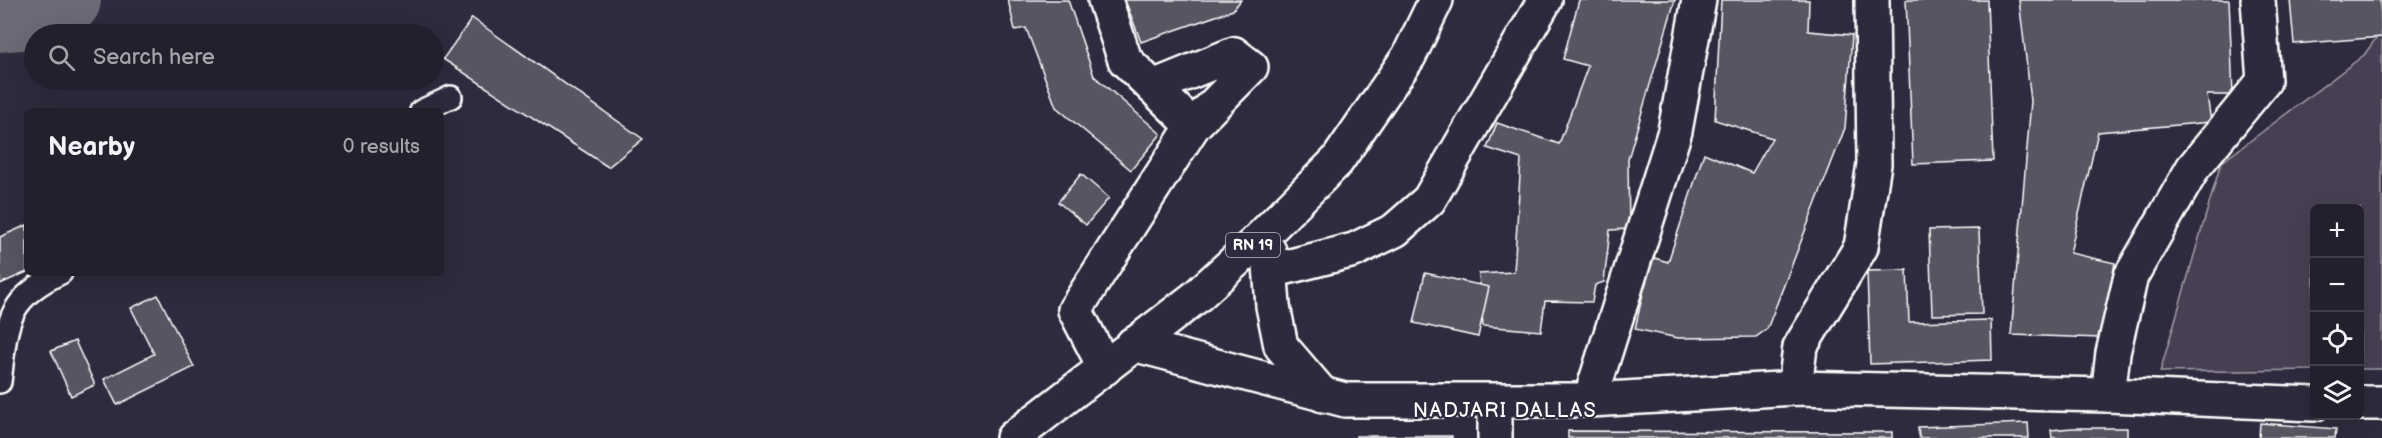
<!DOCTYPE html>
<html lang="en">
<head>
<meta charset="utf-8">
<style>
	body { margin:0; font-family:"Balsamiq Sans",sans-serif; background:#2b2836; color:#f1f3f6 }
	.controls { position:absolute; right:18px; bottom:18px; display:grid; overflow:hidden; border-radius:9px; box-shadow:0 6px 24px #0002 }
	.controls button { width:54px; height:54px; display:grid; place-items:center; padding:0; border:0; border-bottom:2px solid #403e4a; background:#23202e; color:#f1f3f6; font:30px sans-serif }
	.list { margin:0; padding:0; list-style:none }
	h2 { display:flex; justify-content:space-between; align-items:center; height:78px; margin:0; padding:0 24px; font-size:26px }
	h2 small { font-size:20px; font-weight:400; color:#a3a3aa }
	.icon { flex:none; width:33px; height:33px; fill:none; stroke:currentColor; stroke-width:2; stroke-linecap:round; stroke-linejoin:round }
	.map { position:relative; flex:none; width:2382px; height:438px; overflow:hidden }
	.search { position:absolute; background:#23202e; box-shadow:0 6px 24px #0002; left:24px; top:24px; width:420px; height:66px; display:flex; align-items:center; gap:15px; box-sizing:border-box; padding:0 21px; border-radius:33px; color:#a3a3aa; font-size:22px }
	.panel { position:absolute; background:#23202e; box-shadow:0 6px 24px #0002; left:24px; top:108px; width:420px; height:168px; border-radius:9px }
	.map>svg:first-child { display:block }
</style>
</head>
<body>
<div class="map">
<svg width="2382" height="438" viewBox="0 0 2382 438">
	<rect width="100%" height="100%" fill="#2f2a3d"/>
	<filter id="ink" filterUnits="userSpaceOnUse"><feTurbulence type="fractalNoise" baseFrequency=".0167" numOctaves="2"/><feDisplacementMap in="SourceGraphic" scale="12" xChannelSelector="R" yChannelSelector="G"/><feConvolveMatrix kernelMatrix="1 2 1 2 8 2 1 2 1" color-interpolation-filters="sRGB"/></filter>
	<g filter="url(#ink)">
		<!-- green -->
		<polygon fill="#464152" stroke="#a2a0a8" stroke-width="1.5" points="2382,30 2382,369 2360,369 2360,208 2314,208 2314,370 2160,372 2221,163 2364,55"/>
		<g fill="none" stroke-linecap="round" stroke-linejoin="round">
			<!-- river -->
			<polyline stroke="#6d6a77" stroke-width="68" points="0,18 33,15 67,0"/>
		</g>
		<!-- building -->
		<g fill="#595564" stroke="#fff" stroke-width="1.5">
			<polygon points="1008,0 1068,0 1094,76 1161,134 1131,170 1056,107 1026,28 1015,30"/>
			<polygon points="1125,0 1241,0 1233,10 1141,42"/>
			<polygon points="1579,0 1675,0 1628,159 1629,229 1610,230 1604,282 1595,285 1592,302 1545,301 1541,331 1483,326 1479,274 1514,272 1521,159 1487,148 1497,123 1559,144 1588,66 1563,59"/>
			<polygon points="1721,0 1809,0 1808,31 1852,35 1845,128 1767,329 1756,337 1678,338 1635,329 1651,257 1668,262 1704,153 1752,173 1772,138 1715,120"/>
			<polygon points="1906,0 1987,0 1993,161 1913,164"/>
			<polygon points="2019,0 2229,0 2233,95 2207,95 2211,122 2098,132 2070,253 2115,263 2101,338 2011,335 2031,101"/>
			<polygon points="2290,0 2380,0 2382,37 2294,44"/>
			<polygon points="472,18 643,139 608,167 443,59"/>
			<polygon points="1081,174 1109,198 1086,225 1058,202"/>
			<polygon points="27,225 27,272 0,284 0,237"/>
			<polygon points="1979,229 1982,314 1932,315 1929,230"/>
			<polygon points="1907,270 1909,322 1991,320 1992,360 1870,364 1867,271"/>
			<polygon points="1425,273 1489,287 1478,337 1414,323"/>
			<polygon points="158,295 194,367 117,405 104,379 154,354 131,308"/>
			<polygon points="75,341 95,385 71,396 51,351"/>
			<polygon points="2028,423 2029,438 1919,438 1918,427"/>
			<polygon points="2260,423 2336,429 2335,438 2259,438"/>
			<polygon points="2072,428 2127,428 2127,438 2052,438 2051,430"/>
			<polygon points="1568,431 1892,432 1892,438 1568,438"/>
			<rect x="1356" y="436" width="96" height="2"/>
		</g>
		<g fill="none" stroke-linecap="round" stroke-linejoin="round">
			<defs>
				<g id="lane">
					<polyline points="421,111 451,97"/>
					<path d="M0,382C7,327 4,299 61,273"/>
				</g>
				<g id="street">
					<polyline points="1105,0 1125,60 1193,126 1075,310 1105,368"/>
					<polyline points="1153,87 1234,54 1251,67 1193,126"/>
					<polyline points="1269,251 1273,306 1281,346 1323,395"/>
					<polyline points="1271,271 1354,250 1395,230 1429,200 1545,0"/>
					<polyline points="1133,344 1345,400 1590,400 1795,388 2108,395 2314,404"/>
					<polyline points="1795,388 1800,347 1861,247 1874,164 1872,0"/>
					<polyline points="2108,395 2113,353 2131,276 2193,168 2264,81 2258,0"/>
					<polyline points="1590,400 1675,131 1699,0"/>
					<polyline points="2360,403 2382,403"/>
					<polyline points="1495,438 1495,402"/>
				</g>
				<polyline id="primary" points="1013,438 1196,297 1254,244 1337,161 1409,56 1436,0"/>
			</defs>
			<!-- lane casing -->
			<use href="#lane" stroke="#fff" stroke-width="26"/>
			<!-- street casing -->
			<use href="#street" stroke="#fff" stroke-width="38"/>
			<!-- primary casing -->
			<use href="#primary" stroke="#fff" stroke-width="38"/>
			<!-- lane -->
			<use href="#lane" stroke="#2f2a3d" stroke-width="21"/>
			<!-- street -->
			<use href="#street" stroke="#2f2a3d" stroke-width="33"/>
			<!-- primary -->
			<use href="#primary" stroke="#2f2a3d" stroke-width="33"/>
		</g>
	</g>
	<g text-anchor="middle" stroke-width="4.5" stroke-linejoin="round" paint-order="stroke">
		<!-- shield labels -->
		<rect fill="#2f2a3d" stroke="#c1bfc5" stroke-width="1.5" x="1226" y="233" width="54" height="24" rx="4.5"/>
		<g font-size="15" font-weight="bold" fill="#fff">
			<text x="1253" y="250">RN 19</text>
		</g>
		<!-- quarter labels -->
		<g font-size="20" letter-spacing="1.5" fill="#fff" stroke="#2f2a3d">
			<text x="1505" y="417">NADJARI DALLAS</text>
		</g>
	</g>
</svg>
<div class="controls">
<button>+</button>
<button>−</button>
<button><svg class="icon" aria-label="locate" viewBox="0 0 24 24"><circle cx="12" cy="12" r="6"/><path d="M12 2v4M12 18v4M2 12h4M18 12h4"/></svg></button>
<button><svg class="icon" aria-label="layers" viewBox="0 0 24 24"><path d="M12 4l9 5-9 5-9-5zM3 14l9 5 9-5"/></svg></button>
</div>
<div class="search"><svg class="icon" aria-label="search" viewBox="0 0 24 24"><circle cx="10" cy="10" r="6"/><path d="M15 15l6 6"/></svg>Search here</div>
<section class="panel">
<h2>Nearby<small>0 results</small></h2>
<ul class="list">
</ul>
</section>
</div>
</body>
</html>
